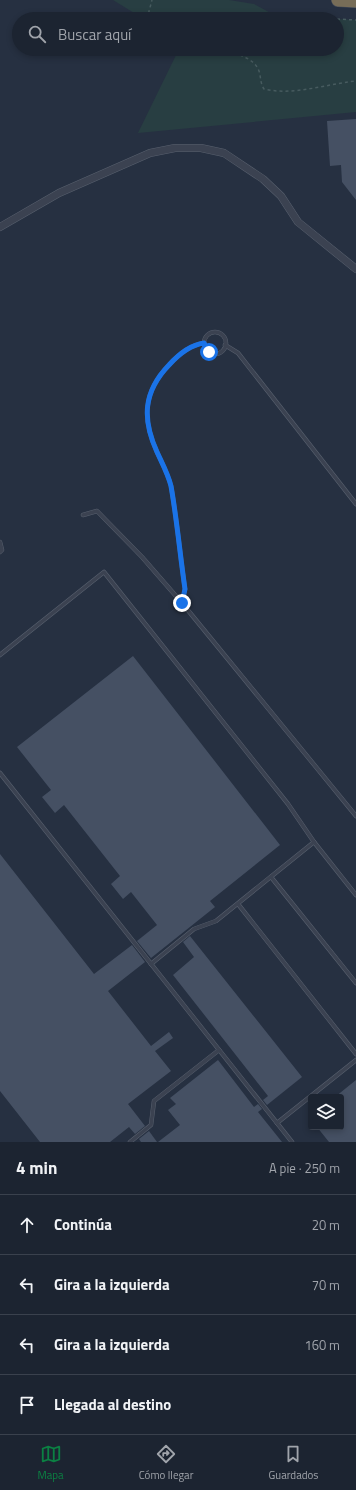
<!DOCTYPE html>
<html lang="es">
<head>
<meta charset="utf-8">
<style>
	body { margin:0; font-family:"Titillium Web",sans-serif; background:#252c39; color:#f1f3f6 }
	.controls { position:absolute; right:12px; bottom:12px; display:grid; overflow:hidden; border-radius:4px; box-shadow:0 2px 6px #0003 }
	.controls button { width:36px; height:36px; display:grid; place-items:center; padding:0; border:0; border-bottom:1px solid #3a414d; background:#1c2431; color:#f1f3f6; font:20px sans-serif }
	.stop { position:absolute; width:12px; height:12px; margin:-9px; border:3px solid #1a73e8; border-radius:50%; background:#fff }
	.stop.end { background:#1a73e8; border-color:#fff; box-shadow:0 1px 4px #0008 }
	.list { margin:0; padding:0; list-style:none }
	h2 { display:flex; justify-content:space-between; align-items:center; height:52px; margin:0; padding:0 16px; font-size:17px }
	h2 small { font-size:13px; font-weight:400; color:#a0a4ab }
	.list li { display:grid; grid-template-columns:26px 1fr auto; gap:12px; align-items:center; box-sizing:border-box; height:60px; padding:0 16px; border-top:1px solid #3a414d }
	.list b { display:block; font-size:15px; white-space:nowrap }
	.list em { font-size:13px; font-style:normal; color:#a0a4ab }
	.icon { flex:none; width:22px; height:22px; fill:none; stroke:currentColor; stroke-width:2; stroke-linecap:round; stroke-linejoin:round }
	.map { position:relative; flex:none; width:356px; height:1142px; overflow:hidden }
	.search { position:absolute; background:#1c2431; box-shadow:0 2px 6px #0003; left:12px; right:12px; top:12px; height:44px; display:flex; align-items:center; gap:10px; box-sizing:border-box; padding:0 14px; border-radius:22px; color:#a0a4ab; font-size:15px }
	.sheet { height:292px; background:#1c2431 }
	nav { display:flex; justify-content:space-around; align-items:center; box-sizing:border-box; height:56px; border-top:1px solid #3a414d; background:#1c2431; font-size:11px; color:#a0a4ab }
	nav a { display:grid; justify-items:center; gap:2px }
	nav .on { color:#0b8043 }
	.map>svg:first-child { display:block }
</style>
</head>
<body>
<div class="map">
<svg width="356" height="1142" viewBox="0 0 356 1142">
	<rect width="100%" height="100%" fill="#263041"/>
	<!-- green -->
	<g fill="#283e42">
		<polygon points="113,0 229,0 254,4 276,16 331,19 144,19"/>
		<polygon points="337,19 356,20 356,112 138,133 179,49 337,49"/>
	</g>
	<!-- building -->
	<g fill="#455063">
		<polygon points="356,119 356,200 342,182 341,165 330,166 327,121"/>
		<polygon points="133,656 280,845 210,901 215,907 151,958 137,941 157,925 131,892 123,899 111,884 120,876 64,805 55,813 42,797 51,790 17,747"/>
		<polygon points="0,854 94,974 132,945 145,962 108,991 151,1046 169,1032 173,1038 155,1051 171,1071 128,1104 145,1126 135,1134 129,1127 110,1142 40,1142 0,1091"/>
		<polygon points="190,936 302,1077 267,1105 263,1100 268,1096 173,975 194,957 183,942"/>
		<polygon points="218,1060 254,1107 258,1104 262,1109 258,1112 282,1142 158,1142 180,1125 168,1110 176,1104 170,1098"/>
		<polygon points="356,1080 356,1142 329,1142 317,1127 341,1127 341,1097 335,1097"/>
		<polygon points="149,1131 157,1142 141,1142 139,1139"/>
	</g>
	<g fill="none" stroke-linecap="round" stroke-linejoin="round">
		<defs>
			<g id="lane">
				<circle cx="215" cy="343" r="11"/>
				<polyline points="225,345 238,353 356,504"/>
				<polyline points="83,515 97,511 142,557 182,603 356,816"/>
				<polyline points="0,542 2,550 0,552"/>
				<path d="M182,603L185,589C180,555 177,520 171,486C168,474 162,463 157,452C142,419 143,392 169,365C178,355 190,345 204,343"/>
				<polyline points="0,655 104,572 288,804 314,842 356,895"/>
				<polyline points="0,773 292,1142"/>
				<polyline points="271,877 356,983"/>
				<polyline points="238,904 356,1054"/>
				<polyline points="151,964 194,929 216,921 314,842"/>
				<polyline points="277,1123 356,1060"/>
				<polyline points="130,1142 151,1125 154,1101 219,1050"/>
			</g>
			<polyline id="street" points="0,227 59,193 150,153 175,148 201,148 224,153 263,179 281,196 298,222 356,269"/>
			<polyline id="highway" points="338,0 356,1"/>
		</defs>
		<!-- lane casing -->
		<use href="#lane" stroke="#58606e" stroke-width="4.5"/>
		<!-- street casing -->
		<use href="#street" stroke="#58606e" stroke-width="8"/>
		<!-- highway casing -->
		<use href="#highway" stroke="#454d5b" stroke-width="14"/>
		<!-- path -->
		<g stroke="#475b5f" stroke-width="1.5" stroke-dasharray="3 3" stroke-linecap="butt">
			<polyline points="147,19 152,0"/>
			<polyline points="270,19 276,16 331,19"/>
			<polyline points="337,19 356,20"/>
			<path d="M223,49C235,54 254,57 259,71C261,77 260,83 264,89C294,96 326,84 356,81"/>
		</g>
		<!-- lane -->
		<use href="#lane" stroke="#3b4251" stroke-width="3.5"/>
		<!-- street -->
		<use href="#street" stroke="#3b4251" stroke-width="7"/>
		<!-- highway -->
		<use href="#highway" stroke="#776d58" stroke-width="13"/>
	</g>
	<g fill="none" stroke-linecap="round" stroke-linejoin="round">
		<!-- route -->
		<path stroke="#1a73e8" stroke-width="5" d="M182,603L185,589C180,555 177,520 171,486C168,474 162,463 157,452C142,419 143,392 169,365C178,355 190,345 204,343L209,352"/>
	</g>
</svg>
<div class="controls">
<button><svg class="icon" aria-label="layers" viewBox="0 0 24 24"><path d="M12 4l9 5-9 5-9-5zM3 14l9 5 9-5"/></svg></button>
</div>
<div class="stop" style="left:209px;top:352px"></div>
<div class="stop end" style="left:182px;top:603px"></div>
<div class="search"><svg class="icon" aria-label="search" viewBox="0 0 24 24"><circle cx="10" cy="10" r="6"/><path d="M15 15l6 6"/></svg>Buscar aquí</div>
</div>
<section class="sheet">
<h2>4 min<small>A pie · 250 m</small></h2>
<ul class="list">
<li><svg class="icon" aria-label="ahead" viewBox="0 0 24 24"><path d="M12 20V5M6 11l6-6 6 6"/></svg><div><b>Continúa</b></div><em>20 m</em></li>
<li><svg class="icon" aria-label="left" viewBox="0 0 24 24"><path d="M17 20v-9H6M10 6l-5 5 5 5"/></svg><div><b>Gira a la izquierda</b></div><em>70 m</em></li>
<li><svg class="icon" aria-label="left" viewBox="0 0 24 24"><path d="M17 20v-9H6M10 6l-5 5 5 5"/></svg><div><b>Gira a la izquierda</b></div><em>160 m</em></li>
<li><svg class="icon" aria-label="arrive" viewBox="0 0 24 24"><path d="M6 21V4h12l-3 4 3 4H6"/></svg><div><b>Llegada al destino</b></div></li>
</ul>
</section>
<nav>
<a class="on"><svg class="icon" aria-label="map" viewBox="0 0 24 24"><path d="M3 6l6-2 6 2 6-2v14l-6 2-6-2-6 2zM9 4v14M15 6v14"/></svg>Mapa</a>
<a><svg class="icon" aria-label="directions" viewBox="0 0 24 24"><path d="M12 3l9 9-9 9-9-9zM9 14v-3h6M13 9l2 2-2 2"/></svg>Cómo llegar</a>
<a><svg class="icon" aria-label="saved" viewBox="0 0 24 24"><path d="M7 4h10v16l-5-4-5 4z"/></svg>Guardados</a>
</nav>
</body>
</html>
